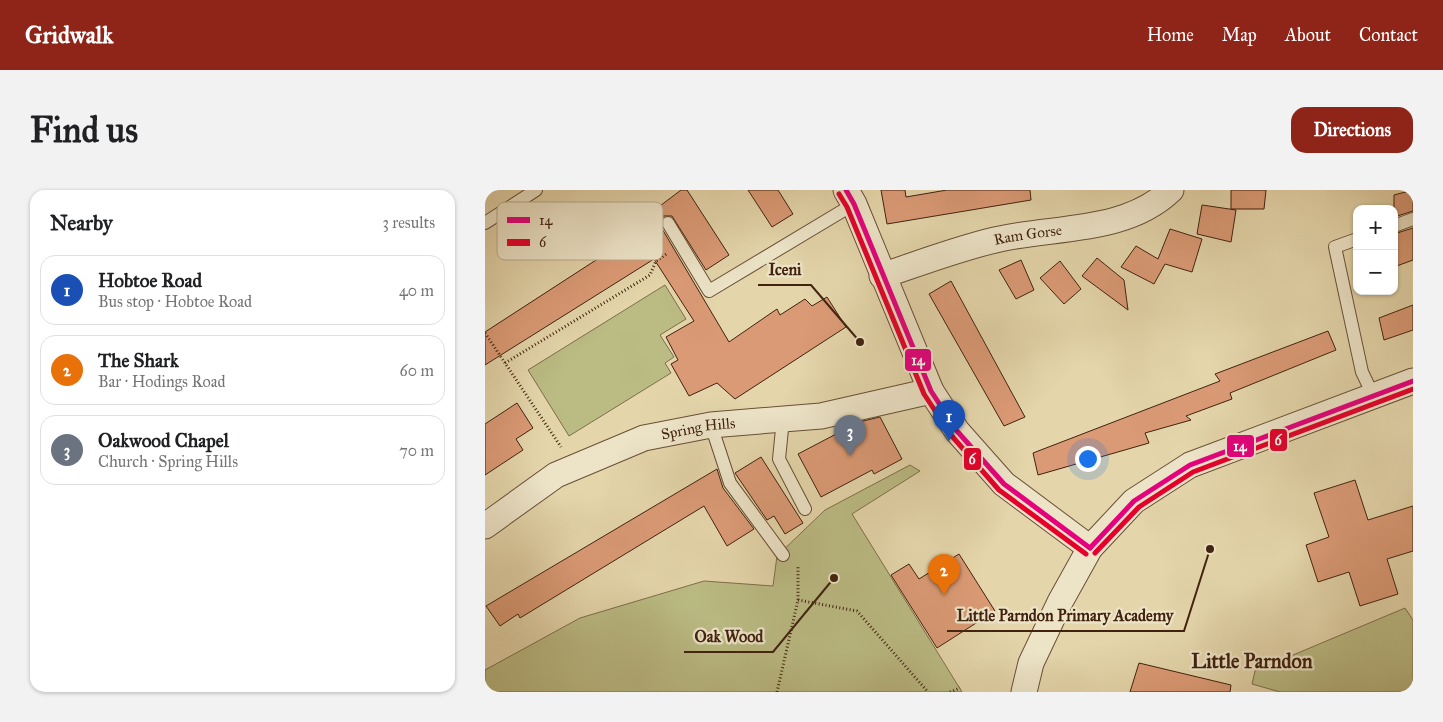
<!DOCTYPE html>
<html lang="en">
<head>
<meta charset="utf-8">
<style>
	body { margin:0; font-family:"IM FELL Great Primer",serif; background:#f2f2f2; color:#202124 }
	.controls { position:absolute; right:15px; top:15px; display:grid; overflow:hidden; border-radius:10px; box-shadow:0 1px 4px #0004 }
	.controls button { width:45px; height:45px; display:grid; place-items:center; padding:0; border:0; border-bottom:1px solid #e0e0e0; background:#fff; color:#202124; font:25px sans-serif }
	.you { position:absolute; left:602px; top:268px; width:18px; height:18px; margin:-12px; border:4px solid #fff; border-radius:50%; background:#1a73e8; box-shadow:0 0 0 8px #1a73e833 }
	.badge { display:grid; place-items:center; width:32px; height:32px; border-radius:50%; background:#8f2418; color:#fff; font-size:16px; font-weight:700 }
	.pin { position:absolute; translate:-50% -41px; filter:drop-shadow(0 1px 2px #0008) }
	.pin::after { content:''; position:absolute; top:26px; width:18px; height:15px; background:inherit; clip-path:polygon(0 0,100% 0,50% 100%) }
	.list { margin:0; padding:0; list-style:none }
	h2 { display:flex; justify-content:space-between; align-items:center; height:65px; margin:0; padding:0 20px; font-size:21px }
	h2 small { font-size:16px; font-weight:400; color:#757577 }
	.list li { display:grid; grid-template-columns:32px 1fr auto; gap:15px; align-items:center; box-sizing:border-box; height:70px; margin:0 10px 10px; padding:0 10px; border:1px solid #e0e0e0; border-radius:15px }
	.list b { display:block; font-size:19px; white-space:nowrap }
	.list p { margin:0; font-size:16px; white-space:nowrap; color:#757577 }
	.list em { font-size:16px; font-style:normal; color:#757577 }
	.map { position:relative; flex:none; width:928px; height:502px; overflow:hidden; border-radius:15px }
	header { display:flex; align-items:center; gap:30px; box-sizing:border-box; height:70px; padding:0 25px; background:#8f2418; color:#fff }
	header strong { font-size:24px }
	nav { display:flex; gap:28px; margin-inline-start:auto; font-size:18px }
	.intro { display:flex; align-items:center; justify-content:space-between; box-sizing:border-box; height:120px; padding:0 30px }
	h1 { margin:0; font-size:35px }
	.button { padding:12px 22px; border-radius:15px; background:#8f2418; color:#fff; font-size:18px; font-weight:700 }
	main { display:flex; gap:30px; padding:0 30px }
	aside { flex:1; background:#fff; border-radius:15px; box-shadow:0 1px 4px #0004 }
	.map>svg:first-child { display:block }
</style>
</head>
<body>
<header>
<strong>Gridwalk</strong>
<nav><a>Home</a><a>Map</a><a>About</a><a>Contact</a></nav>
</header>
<div class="intro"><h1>Find us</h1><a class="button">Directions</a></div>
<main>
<aside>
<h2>Nearby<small>3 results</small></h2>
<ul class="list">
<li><span class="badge" style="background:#1a4fb4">1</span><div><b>Hobtoe Road</b><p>Bus stop · Hobtoe Road</p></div><em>40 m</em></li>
<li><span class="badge" style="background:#e8710a">2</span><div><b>The Shark</b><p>Bar · Hodings Road</p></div><em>60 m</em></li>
<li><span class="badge" style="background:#6b7280">3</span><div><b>Oakwood Chapel</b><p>Church · Spring Hills</p></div><em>70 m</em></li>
</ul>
</aside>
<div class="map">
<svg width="928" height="502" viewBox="0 0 928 502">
	<rect width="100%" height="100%" fill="#e4d5aa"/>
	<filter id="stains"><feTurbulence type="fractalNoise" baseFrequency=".004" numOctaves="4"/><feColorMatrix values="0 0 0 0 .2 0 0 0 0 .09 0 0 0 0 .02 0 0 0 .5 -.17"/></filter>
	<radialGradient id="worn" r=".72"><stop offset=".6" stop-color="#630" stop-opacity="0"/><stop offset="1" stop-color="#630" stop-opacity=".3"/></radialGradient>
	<!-- green -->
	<g fill="#bbbb84" stroke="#7e6e4a">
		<polygon points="180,95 201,129 175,145 189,167 180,173 186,183 84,246 43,180"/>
		<polygon points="425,275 435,281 367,324 477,502 0,502 0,480 95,428 219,391 288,396 292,366 340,320"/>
		<polygon points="920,418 928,430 928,502 795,502 767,494 770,481"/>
	</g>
	<!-- building -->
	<g fill="#da9a75" stroke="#40220f">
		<polygon points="196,0 202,0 244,65 221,80 187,26 178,26 175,33 176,37 244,152 292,119 295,125 320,109 327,116 342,107 361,137 250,209 232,193 204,206 186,174 193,170 181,147 209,131 169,69 0,175 0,142 145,48 142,41"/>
		<polygon points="263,0 293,0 308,24 287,37"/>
		<polygon points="396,0 420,0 421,7 462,0 545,0 546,10 402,34"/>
		<polygon points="746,0 781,0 779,19 746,19"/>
		<polygon points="928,0 928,21 909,27 909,5"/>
		<polygon points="717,15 751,20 746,52 712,44"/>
		<polygon points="928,38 928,70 909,77 909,44"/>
		<polygon points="685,39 717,49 707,82 680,74 669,94 636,77 651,56 673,69"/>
		<polygon points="612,68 639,90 643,120 597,86"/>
		<polygon points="536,70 549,100 531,109 514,80"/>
		<polygon points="575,71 596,99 579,114 555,88"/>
		<polygon points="466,91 540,227 519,236 444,104"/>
		<polygon points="928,115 928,140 899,150 894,128"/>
		<polygon points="843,141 851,160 745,203 747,209 701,226 706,230 660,243 664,253 553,285 548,263 735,191 730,184"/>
		<polygon points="32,213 48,238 31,249 38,260 0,285 0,234"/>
		<polygon points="395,227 417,269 389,284 387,280 336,307 313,264 374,232"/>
		<polygon points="276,267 318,333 300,344 289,326 282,330 250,283"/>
		<polygon points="232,279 238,298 269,339 242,356 219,316 35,428 33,424 15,436 1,416"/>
		<polygon points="870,290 883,330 928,316 928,361 902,369 913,404 875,416 864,382 833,392 821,355 844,347 829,303"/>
		<polygon points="474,364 510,421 452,458 406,385 424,374 434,389"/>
		<polygon points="654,473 746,495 745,502 645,502"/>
	</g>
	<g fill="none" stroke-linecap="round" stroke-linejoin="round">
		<defs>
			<g id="lane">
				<polyline points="0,33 51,0"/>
				<polyline points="183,33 224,101 369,14"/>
				<polyline points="909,36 928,29"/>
				<polyline points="872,49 850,57 877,182 888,205"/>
				<polyline points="298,229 294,269 320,319"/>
				<polyline points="226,235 245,293 298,365"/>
			</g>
			<g id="street">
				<polyline points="361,0 369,14 446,201 472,241 519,294 605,358"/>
				<path id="s1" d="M397,86C435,73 472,59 510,50C568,36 640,44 686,0"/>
				<path id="s2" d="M0,336L71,285L159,248L226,235L336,226L446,201"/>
				<polyline points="539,502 546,473 575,412 605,358 649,311 705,275 928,191"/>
			</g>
		</defs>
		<!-- lane casing -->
		<use href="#lane" stroke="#694f36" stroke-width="14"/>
		<!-- street casing -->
		<use href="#street" stroke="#694f36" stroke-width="27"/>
		<!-- path -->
		<g stroke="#40220f" stroke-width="3" stroke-dasharray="1 2.5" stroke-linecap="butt">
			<polyline points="0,143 76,257"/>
			<polyline points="20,173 165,85 171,71 183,63"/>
			<polyline points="313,410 372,421 443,502"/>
			<polyline points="292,502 313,410 313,375"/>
			<polyline points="465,502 475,498"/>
		</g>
		<!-- lane -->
		<use href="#lane" stroke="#ede4c8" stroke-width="12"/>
		<!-- street -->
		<use href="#street" stroke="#ede4c8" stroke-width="25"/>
		<defs>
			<g id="bus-1">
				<polyline points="361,0 369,14 446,201 472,241 519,294 605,358"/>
				<polyline points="605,358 649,311 705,275 928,191"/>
			</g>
			<g id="bus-2">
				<polyline points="354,4 362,17 439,204 466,245 514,300 601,364"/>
				<polyline points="610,363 654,317 708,282 928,199"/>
			</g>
		</defs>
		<!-- bus-1 casing -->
		<use href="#bus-1" stroke="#ede4c8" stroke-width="9"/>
		<!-- bus-2 casing -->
		<use href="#bus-2" stroke="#ede4c8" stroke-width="9"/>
		<!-- bus-1 -->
		<use href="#bus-1" stroke="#e5007d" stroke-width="5"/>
		<!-- bus-2 -->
		<use href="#bus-2" stroke="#e4002b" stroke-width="5"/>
	</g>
	<g text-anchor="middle" stroke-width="4.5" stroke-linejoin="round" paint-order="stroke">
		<!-- street labels -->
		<g font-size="15" fill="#40220f" stroke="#ede4c8">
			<text dy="5" stroke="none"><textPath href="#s1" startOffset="152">Ram Gorse</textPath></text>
			<text dy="5" stroke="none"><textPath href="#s2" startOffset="238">Spring Hills</textPath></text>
		</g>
		<!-- district labels -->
		<g font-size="20" font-weight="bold" fill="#40220f" stroke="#ede4c8">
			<text x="767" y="478">Little Parndon</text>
		</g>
	</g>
	<!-- legend -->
	<rect x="12" y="12" width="166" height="58" rx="8" fill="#ede4c8" stroke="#b9aa90" stroke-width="1"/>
	<rect x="22" y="27" width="23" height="6" fill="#e5007d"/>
	<rect x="22" y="49" width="23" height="7" fill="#e4002b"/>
	<g font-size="14" fill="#40220f">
		<text x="54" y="35">14</text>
		<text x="54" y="57">6</text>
	</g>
	<!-- callouts -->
	<path fill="none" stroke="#40220f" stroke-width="2" d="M375 152L326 95H273M725 359L699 441H462M349 388L288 462H199"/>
	<g fill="#40220f" stroke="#ede4c8" stroke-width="2">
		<circle cx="375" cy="152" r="5"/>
		<circle cx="725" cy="359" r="5"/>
		<circle cx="349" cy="388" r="5"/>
	</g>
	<g font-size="16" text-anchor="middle" font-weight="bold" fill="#40220f" stroke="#ede4c8" stroke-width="4.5" stroke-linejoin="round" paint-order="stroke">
		<text x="300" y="85">Iceni</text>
		<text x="580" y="431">Little Parndon Primary Academy</text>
		<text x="244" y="452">Oak Wood</text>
	</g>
	<g stroke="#ede4c8" stroke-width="2">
		<rect x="419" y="158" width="28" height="24" rx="5" fill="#e5007d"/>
		<rect x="784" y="238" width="19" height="24" rx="5" fill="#e4002b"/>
		<rect x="741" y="244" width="29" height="24" rx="5" fill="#e5007d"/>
		<rect x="478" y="257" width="19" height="24" rx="5" fill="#e4002b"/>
	</g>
	<g font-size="14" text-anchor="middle" font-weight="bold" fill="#fff">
		<text x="433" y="175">14</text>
		<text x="793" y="255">6</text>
		<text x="755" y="261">14</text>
		<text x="487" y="274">6</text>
	</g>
	<rect width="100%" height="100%" filter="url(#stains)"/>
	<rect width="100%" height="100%" fill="url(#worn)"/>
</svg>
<div class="controls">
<button>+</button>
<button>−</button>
</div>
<div class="you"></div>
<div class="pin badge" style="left:464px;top:251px;background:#1a4fb4">1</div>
<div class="pin badge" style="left:459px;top:405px;background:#e8710a">2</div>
<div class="pin badge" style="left:365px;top:266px;background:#6b7280">3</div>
</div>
</main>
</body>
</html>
